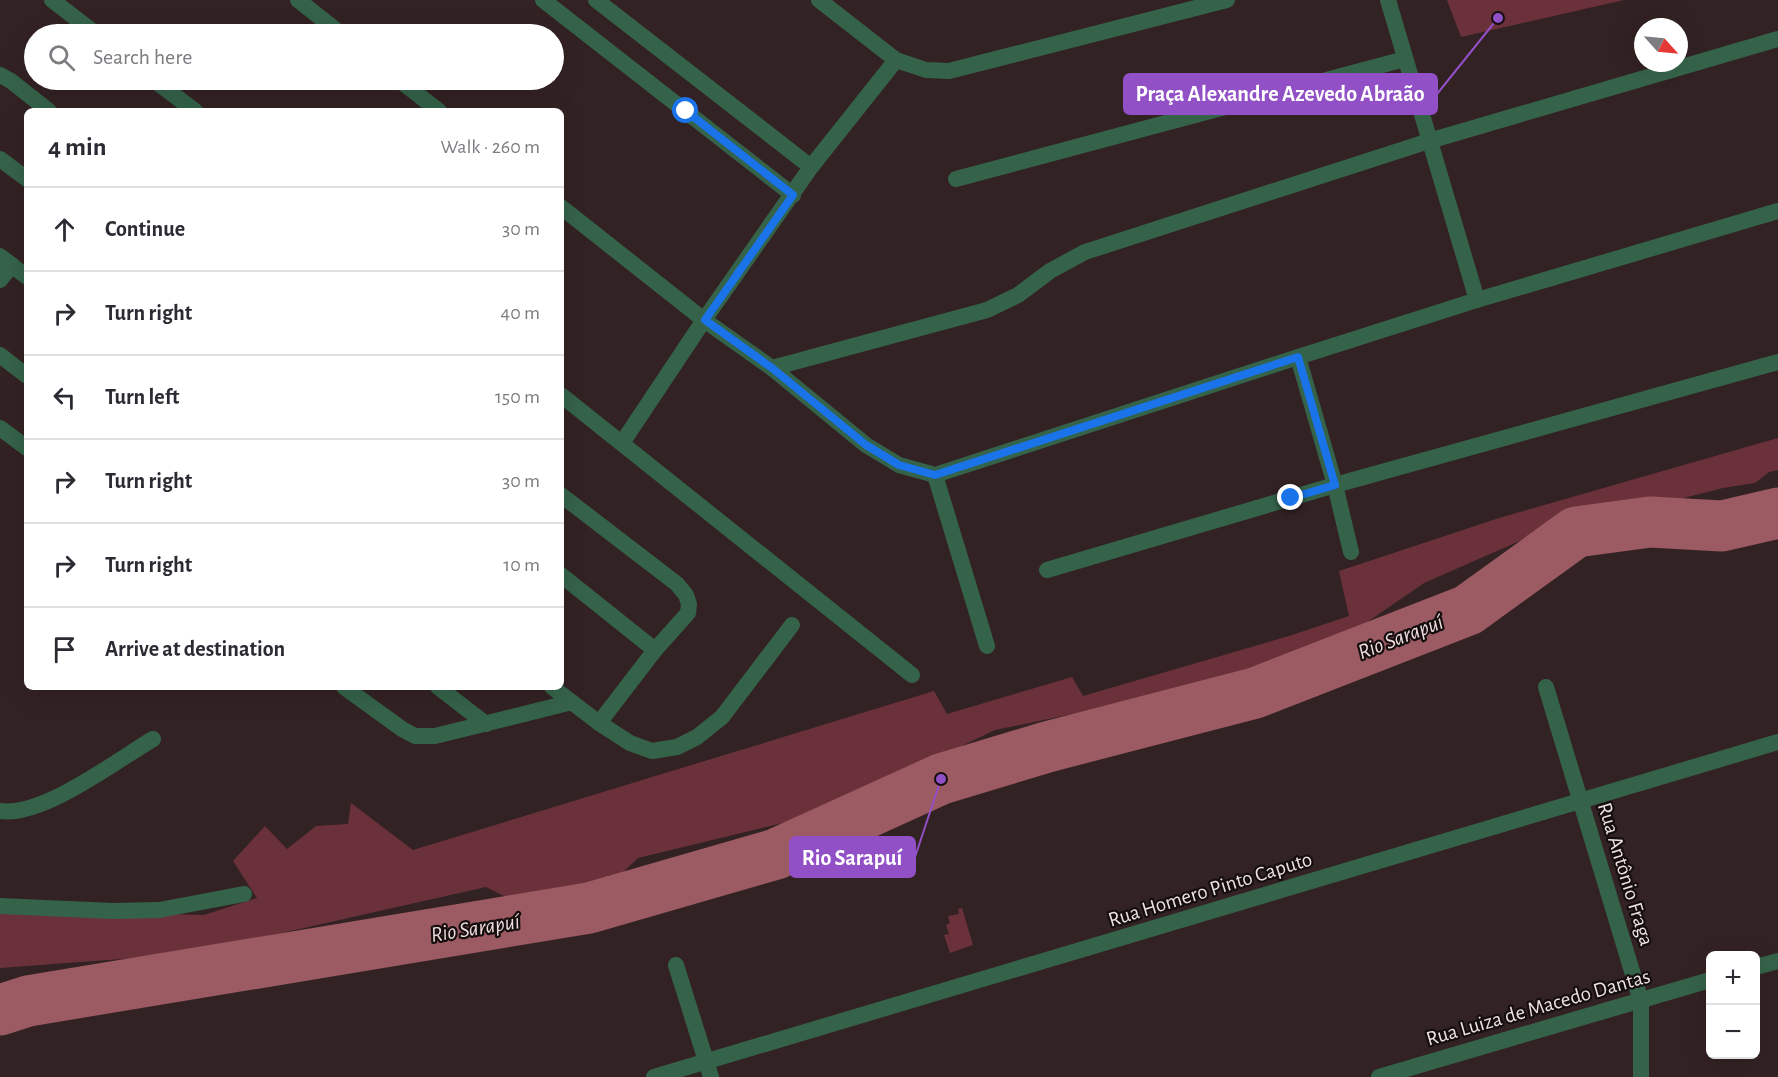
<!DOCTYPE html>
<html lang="en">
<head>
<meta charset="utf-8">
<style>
	body { margin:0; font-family:"Alegreya Sans",sans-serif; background:#f2f2f3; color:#2b2b33 }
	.controls { position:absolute; right:18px; bottom:18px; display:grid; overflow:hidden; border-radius:9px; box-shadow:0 6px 24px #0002 }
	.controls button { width:54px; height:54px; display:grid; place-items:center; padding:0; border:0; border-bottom:2px solid #e1e1e2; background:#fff; color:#2b2b33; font:30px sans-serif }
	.compass { position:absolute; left:1634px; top:18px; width:54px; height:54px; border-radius:50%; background:#fff; box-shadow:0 6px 24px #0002; rotate:117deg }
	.stop { position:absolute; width:18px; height:18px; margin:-14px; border:4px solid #1a73e8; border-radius:50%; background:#fff }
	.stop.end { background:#1a73e8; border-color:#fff; box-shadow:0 2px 6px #0008 }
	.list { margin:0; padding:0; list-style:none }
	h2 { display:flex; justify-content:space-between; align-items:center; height:78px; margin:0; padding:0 24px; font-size:26px }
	h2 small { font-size:20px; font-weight:400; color:#7c7c81 }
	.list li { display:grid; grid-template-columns:39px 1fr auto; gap:18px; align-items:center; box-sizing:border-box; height:84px; padding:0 24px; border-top:2px solid #e1e1e2 }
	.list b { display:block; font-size:22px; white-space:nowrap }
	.list em { font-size:20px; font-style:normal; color:#7c7c81 }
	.icon { flex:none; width:33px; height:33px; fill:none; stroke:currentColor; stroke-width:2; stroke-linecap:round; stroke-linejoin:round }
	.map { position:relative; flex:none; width:1778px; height:1077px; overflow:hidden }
	.search { position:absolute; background:#fff; box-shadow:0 6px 24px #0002; left:24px; top:24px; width:540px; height:66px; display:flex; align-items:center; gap:15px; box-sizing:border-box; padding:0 21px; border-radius:33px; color:#7c7c81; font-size:22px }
	.panel { position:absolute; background:#fff; box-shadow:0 6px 24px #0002; left:24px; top:108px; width:540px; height:582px; border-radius:9px }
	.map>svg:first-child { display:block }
</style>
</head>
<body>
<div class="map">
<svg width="1778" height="1077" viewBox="0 0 1778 1077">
	<rect width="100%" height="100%" fill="#332223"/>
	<!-- green -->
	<g fill="#6b313a">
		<polygon points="1447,0 1624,0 1461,37"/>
		<polygon points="1778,438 1778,470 1769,472 1755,483 1723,488 1529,537 1424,583 1334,645 1216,684 995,730 820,814 638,858 602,892 522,905 486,887 188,954 0,968 0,910 204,915 257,898 233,861 265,826 287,849 316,826 348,824 351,803 413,850 934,691 947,714 1072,677 1083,696 1289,636 1349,616 1339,571 1499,518"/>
		<polygon points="962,908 973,945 950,953 944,935 949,934 946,925 950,923 948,916 959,914 958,909"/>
	</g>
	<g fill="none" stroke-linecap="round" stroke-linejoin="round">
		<!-- river -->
		<polyline stroke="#9c5a62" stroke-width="51" points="0,1010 28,1001 589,908 776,854 941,779 1047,747 1255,693 1468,610 1576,532 1650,522 1722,526 1778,513"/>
		<!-- service -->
		<polyline stroke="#356349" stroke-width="16" points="956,179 1405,59"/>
		<!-- minor -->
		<g stroke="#356349" stroke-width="16">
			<polyline points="52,0 96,34"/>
			<polyline points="298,0 341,34"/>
			<polyline points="543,0 793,195"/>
			<polyline points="596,0 811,167"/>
			<polyline points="819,0 896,60 926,70 949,71 1227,0"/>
			<polyline points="1388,0 1477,300"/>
			<polyline points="0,75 11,81 49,111"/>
			<polyline points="154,80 195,111"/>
			<polyline points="399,80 439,111"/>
			<polyline points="0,159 27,179"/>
			<polyline points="561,207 704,320 772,368 866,445 899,465 935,475 1298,357 1477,300 1778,211"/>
			<polyline points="0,256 27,277"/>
			<polyline points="0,280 12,265"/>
			<polyline points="0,355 27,376"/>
			<polyline points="1298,357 1335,485 1351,552"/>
			<polyline points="772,368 987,310 1018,295 1050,271 1085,252 1429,141 1778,39"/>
			<polyline points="561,395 912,675"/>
			<polyline points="0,428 27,448"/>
			<polyline points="622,443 704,320 811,167 896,60"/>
			<polyline points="935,475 987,646"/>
			<polyline points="561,495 677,584 686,595 689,604 688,613 655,650 599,723"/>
			<polyline points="1047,570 1335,485 1778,362"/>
			<polyline points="561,575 655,650"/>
			<polyline points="344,687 402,729 415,736 435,736 572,702"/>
			<polyline points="438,687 486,724"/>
			<polyline points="552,687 599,723 630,743 652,751 677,747 697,737 722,717 792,625"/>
			<polyline points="1546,687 1641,1001 1641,1077"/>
			<path d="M0,811C43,817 116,761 153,739"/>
			<polyline points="0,906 113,911 159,910 244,894"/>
			<polyline points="676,965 711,1077"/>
			<polyline points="1756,967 1778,961"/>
			<polyline points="654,1077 1778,742"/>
			<polyline points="1379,1077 1710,980"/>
		</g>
	</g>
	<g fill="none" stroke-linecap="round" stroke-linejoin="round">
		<!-- route -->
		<polyline stroke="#1a73e8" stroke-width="8" points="686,111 793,195 705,320 772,368 866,445 899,465 935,475 1298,357 1335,485 1291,498"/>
	</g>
	<g text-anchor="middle" stroke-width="4.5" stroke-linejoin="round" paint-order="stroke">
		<!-- street labels -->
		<g font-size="21" fill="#ede1e2" stroke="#150e0e">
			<text transform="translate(1626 874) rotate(73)" y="7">Rua Antônio Fraga</text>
			<text transform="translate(1210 889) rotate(-17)" y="7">Rua Homero Pinto Caputo</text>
			<text transform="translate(1538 1007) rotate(-16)" y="7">Rua Luiza de Macedo Dantas</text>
		</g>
		<!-- water labels -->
		<g font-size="22" font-style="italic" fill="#f2ddde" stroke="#150e0e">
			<text transform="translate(1400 636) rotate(-21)" y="8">Rio Sarapuí</text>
			<text transform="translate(475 927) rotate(-9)" y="8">Rio Sarapuí</text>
		</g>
	</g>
	<!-- callouts -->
	<path fill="none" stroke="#9250c6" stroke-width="2" d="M1498 18L1437 94M941 779L915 857"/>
	<g fill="#9250c6" stroke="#150e0e" stroke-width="2">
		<circle cx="1498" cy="18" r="6"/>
		<circle cx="941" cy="779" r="6"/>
	</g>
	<g fill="#9250c6" stroke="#9250c6" stroke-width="2">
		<rect x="1124" y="74" width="313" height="40" rx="6"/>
		<rect x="790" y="837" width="125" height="40" rx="6"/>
	</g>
	<g font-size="22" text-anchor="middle" font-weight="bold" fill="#fff">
		<text x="1280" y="101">Praça Alexandre Azevedo Abraão</text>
		<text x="852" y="865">Rio Sarapuí</text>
	</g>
</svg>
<div class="controls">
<button>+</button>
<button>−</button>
</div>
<svg class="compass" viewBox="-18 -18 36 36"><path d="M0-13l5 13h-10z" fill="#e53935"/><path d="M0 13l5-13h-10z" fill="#7c7c81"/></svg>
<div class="stop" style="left:686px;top:111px"></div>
<div class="stop end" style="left:1291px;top:498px"></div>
<div class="search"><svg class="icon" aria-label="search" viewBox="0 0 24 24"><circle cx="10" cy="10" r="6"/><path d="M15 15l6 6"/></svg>Search here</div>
<section class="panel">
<h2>4 min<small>Walk · 260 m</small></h2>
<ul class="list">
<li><svg class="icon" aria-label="ahead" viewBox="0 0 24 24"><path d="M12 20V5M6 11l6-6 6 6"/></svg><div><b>Continue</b></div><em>30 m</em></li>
<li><svg class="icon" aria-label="right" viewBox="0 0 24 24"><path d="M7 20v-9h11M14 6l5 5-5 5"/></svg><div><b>Turn right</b></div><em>40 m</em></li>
<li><svg class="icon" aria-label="left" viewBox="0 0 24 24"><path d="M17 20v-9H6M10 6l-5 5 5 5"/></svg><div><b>Turn left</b></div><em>150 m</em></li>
<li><svg class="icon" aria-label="right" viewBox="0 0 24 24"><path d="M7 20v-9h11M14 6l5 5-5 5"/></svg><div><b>Turn right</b></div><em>30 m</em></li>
<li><svg class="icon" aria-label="right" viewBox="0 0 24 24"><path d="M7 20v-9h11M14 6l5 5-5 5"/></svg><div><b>Turn right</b></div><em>10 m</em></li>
<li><svg class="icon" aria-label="arrive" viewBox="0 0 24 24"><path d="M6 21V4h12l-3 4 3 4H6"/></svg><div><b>Arrive at destination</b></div></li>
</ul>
</section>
</div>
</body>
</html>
